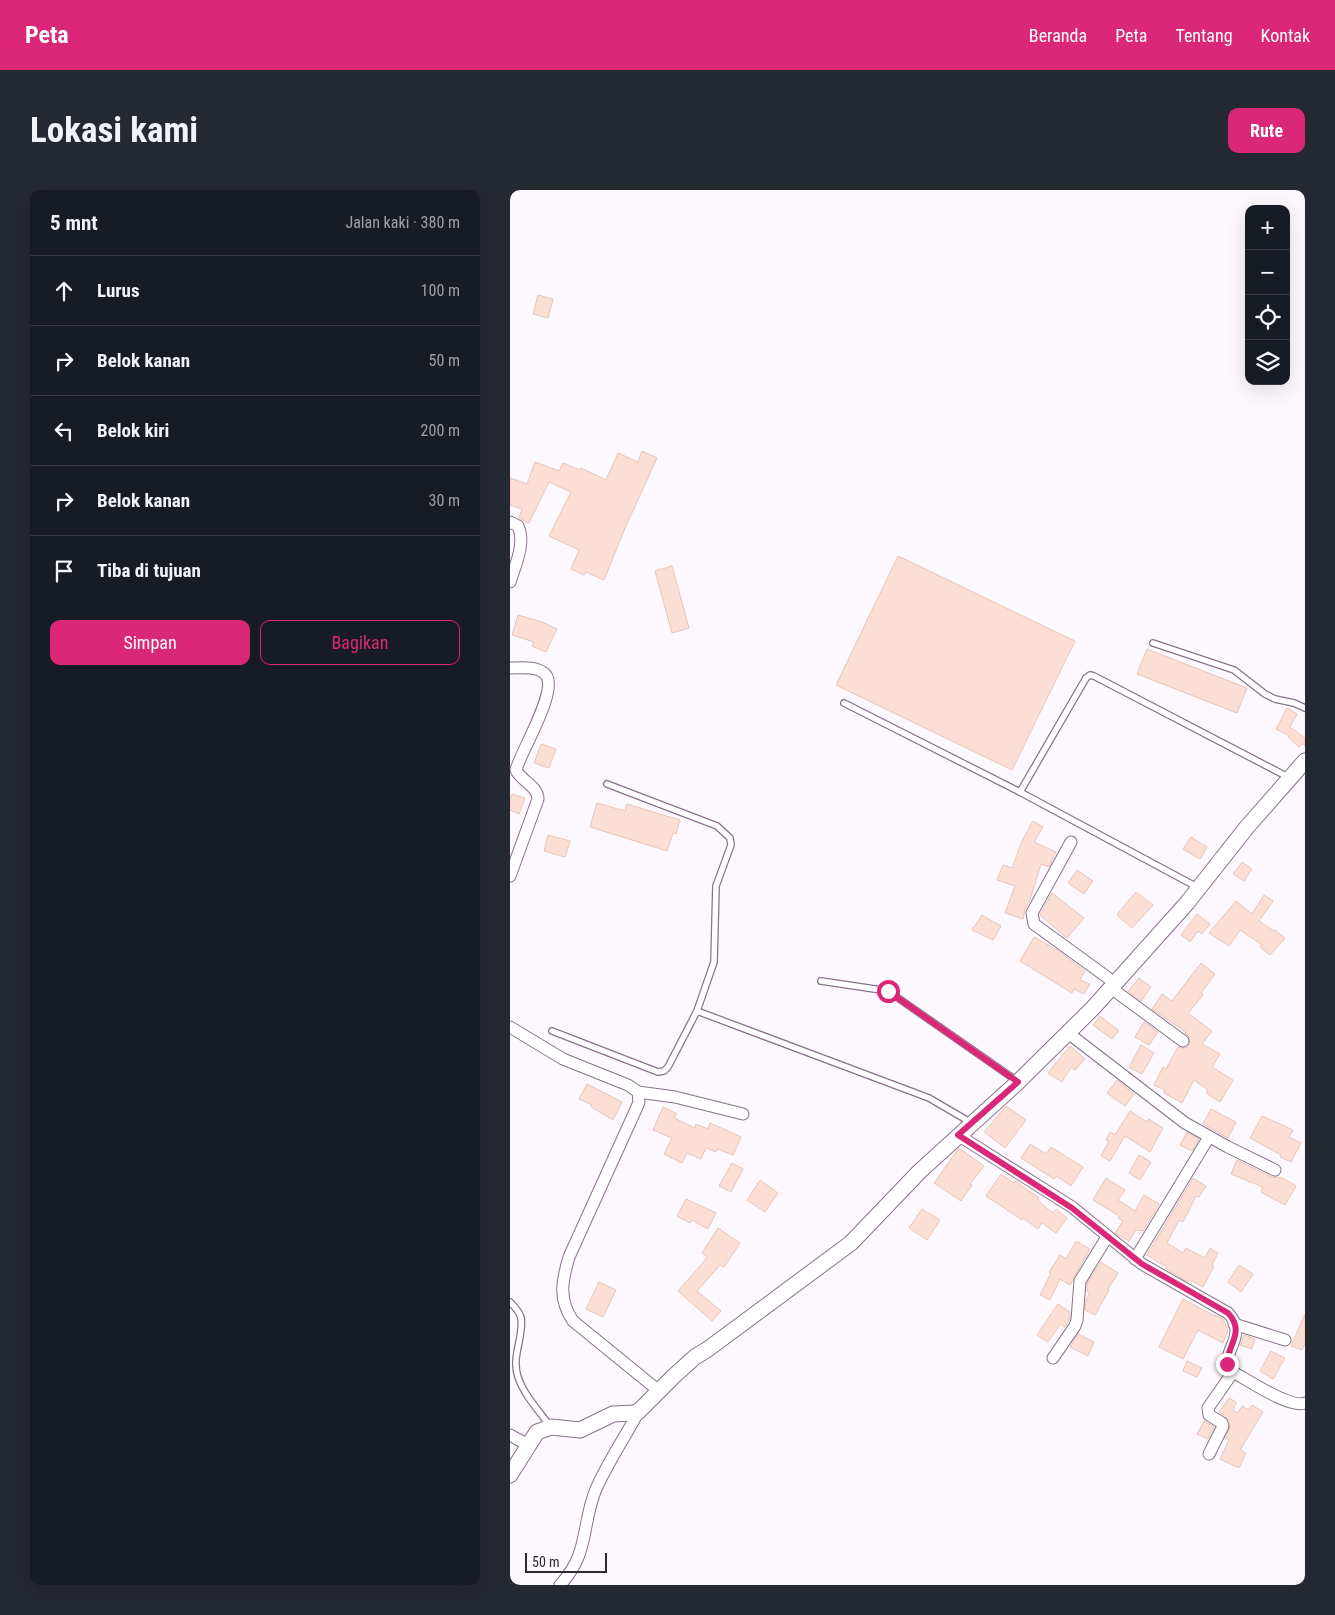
<!DOCTYPE html>
<html lang="id">
<head>
<meta charset="utf-8">
<style>
	body { margin:0; font-family:"Roboto Condensed",sans-serif; background:#242831; color:#f1f3f6 }
	.controls { position:absolute; right:15px; top:15px; display:grid; overflow:hidden; border-radius:10px; box-shadow:0 5px 20px #0002 }
	.controls button { width:45px; height:45px; display:grid; place-items:center; padding:0; border:0; border-bottom:1px solid #363941; background:#171b24; color:#f1f3f6; font:25px sans-serif }
	.scale { position:absolute; left:15px; bottom:12px; width:82px; box-sizing:border-box; padding-left:5px; border:2px solid #302731; border-top:0; font-size:14px; line-height:18px; white-space:nowrap; color:#302731; -webkit-text-stroke:4px #fdf8fd; paint-order:stroke }
	.stop { position:absolute; width:15px; height:15px; margin:-11px; border:4px solid #db2777; border-radius:50%; background:#fff }
	.stop.end { background:#db2777; border-color:#fff; box-shadow:0 1px 5px #0008 }
	.list { margin:0; padding:0; list-style:none }
	h2 { display:flex; justify-content:space-between; align-items:center; height:65px; margin:0; padding:0 20px; font-size:21px }
	h2 small { font-size:16px; font-weight:400; color:#9ea1a6 }
	.list li { display:grid; grid-template-columns:32px 1fr auto; gap:15px; align-items:center; box-sizing:border-box; height:70px; padding:0 20px; border-top:1px solid #363941 }
	.list b { display:block; font-size:19px; white-space:nowrap }
	.list em { font-size:16px; font-style:normal; color:#9ea1a6 }
	.actions { display:flex; gap:10px; padding:15px 20px }
	.actions a { flex:1; padding:11px 0; border:1px solid #db2777; border-radius:10px; text-align:center; font-size:18px; color:#db2777 }
	.actions .main { background:#db2777; color:#fff }
	.icon { flex:none; width:28px; height:28px; fill:none; stroke:currentColor; stroke-width:2; stroke-linecap:round; stroke-linejoin:round }
	.map { position:relative; flex:none; width:795px; height:1395px; overflow:hidden; border-radius:10px }
	header { display:flex; align-items:center; gap:30px; box-sizing:border-box; height:70px; padding:0 25px; background:#db2777; color:#fff }
	header strong { font-size:24px }
	nav { display:flex; gap:28px; margin-inline-start:auto; font-size:18px }
	.intro { display:flex; align-items:center; justify-content:space-between; box-sizing:border-box; height:120px; padding:0 30px }
	h1 { margin:0; font-size:35px }
	.button { padding:12px 22px; border-radius:10px; background:#db2777; color:#fff; font-size:18px; font-weight:700 }
	main { display:flex; gap:30px; padding:0 30px }
	aside { flex:1; background:#171b24; border-radius:10px; box-shadow:0 5px 20px #0002 }
	.map>svg:first-child { display:block }
</style>
</head>
<body>
<header>
<strong>Peta</strong>
<nav><a>Beranda</a><a>Peta</a><a>Tentang</a><a>Kontak</a></nav>
</header>
<div class="intro"><h1>Lokasi kami</h1><a class="button">Rute</a></div>
<main>
<aside>
<h2>5 mnt<small>Jalan kaki · 380 m</small></h2>
<ul class="list">
<li><svg class="icon" aria-label="ahead" viewBox="0 0 24 24"><path d="M12 20V5M6 11l6-6 6 6"/></svg><div><b>Lurus</b></div><em>100 m</em></li>
<li><svg class="icon" aria-label="right" viewBox="0 0 24 24"><path d="M7 20v-9h11M14 6l5 5-5 5"/></svg><div><b>Belok kanan</b></div><em>50 m</em></li>
<li><svg class="icon" aria-label="left" viewBox="0 0 24 24"><path d="M17 20v-9H6M10 6l-5 5 5 5"/></svg><div><b>Belok kiri</b></div><em>200 m</em></li>
<li><svg class="icon" aria-label="right" viewBox="0 0 24 24"><path d="M7 20v-9h11M14 6l5 5-5 5"/></svg><div><b>Belok kanan</b></div><em>30 m</em></li>
<li><svg class="icon" aria-label="arrive" viewBox="0 0 24 24"><path d="M6 21V4h12l-3 4 3 4H6"/></svg><div><b>Tiba di tujuan</b></div></li>
</ul>
<div class="actions"><a class="main">Simpan</a><a>Bagikan</a></div>
</aside>
<div class="map">
<svg width="795" height="1395" viewBox="0 0 795 1395">
	<rect width="100%" height="100%" fill="#fdf8fd"/>
	<!-- building -->
	<g fill="#fbded4" stroke="#e8c5b9">
		<polygon points="28,105 43,109 38,128 23,124"/>
		<polygon points="132,261 147,268 115,338 94,390 76,382 74,385 61,379 69,360 39,346 61,302 39,292 19,333 9,328 12,319 0,315 0,288 17,294 25,272 49,281 53,273 70,280 71,278 96,290 108,263 128,272"/>
		<polygon points="388,366 565,451 502,580 326,495"/>
		<polygon points="162,376 179,438 162,443 145,381"/>
		<polygon points="8,425 32,432 47,439 36,462 22,456 24,452 2,445"/>
		<polygon points="637,459 737,498 727,523 627,484"/>
		<polygon points="777,518 787,524 780,537 795,548 795,555 792,554 789,557 778,547 779,546 766,539"/>
		<polygon points="31,554 46,559 39,578 24,573"/>
		<polygon points="2,604 15,608 9,624 0,620 0,609"/>
		<polygon points="87,613 115,621 117,614 170,630 166,644 163,643 157,661 80,637"/>
		<polygon points="523,631 533,637 524,652 546,662 539,677 531,674 520,710 515,719 513,729 495,723 505,696 487,690 493,675 502,678 512,651"/>
		<polygon points="38,645 60,651 55,667 34,661"/>
		<polygon points="681,647 697,657 690,669 673,659"/>
		<polygon points="732,672 742,679 734,691 723,684"/>
		<polygon points="567,680 583,691 574,704 558,693"/>
		<polygon points="626,702 643,715 622,738 608,726 608,723"/>
		<polygon points="542,703 574,728 557,748 530,725"/>
		<polygon points="754,705 763,711 749,731 764,741 765,740 775,748 760,765 750,757 752,755 730,740 719,756 699,743 726,711 742,724"/>
		<polygon points="687,724 700,734 692,744 688,741 680,752 671,745"/>
		<polygon points="472,725 491,736 483,750 462,740"/>
		<polygon points="524,747 547,760 575,781 570,790 580,794 574,804 564,799 562,803 510,771"/>
		<polygon points="691,773 705,784 691,803 693,805 678,823 702,841 692,854 710,864 702,877 723,890 710,912 696,903 698,900 684,890 672,913 654,903 655,900 644,895 653,877 656,879 668,857 673,858 676,858 679,855 680,848 675,843 676,842 642,819 652,804 662,811"/>
		<polygon points="629,788 641,797 631,811 618,801"/>
		<polygon points="590,826 609,841 602,849 583,835"/>
		<polygon points="634,832 648,842 639,855 625,847"/>
		<polygon points="631,855 644,863 632,884 619,877"/>
		<polygon points="560,856 575,869 565,880 561,877 552,892 538,883"/>
		<polygon points="607,890 624,904 615,916 597,903"/>
		<polygon points="77,894 112,912 103,930 81,917 82,915 69,909"/>
		<polygon points="496,916 516,930 495,958 474,942"/>
		<polygon points="153,917 166,923 164,928 185,938 186,934 198,939 200,933 231,947 223,965 207,959 206,962 196,958 191,969 177,963 172,973 154,964 162,948 143,940"/>
		<polygon points="701,919 726,932 718,948 693,934"/>
		<polygon points="620,921 637,932 639,929 653,938 640,962 615,946 600,971 591,966 599,951 596,950 600,942 605,945"/>
		<polygon points="752,926 783,940 779,947 791,953 781,972 770,967 771,965 740,948"/>
		<polygon points="677,942 689,949 682,961 670,955"/>
		<polygon points="520,954 536,964 541,957 573,977 561,996 546,986 544,989 511,968"/>
		<polygon points="449,958 474,976 460,994 462,995 451,1011 424,993"/>
		<polygon points="629,965 641,972 630,990 619,983"/>
		<polygon points="727,970 762,987 773,988 786,996 775,1015 751,1002 753,997 721,984"/>
		<polygon points="222,973 233,979 221,1002 209,996"/>
		<polygon points="491,984 504,993 505,991 529,1008 527,1010 543,1023 546,1019 557,1028 546,1043 532,1033 528,1039 513,1028 512,1030 476,1006"/>
		<polygon points="596,988 615,1000 608,1010 625,1021 634,1005 649,1014 633,1041 626,1040 619,1051 605,1043 613,1031 608,1028 609,1026 583,1010"/>
		<polygon points="683,988 696,996 689,1007 686,1006 673,1032 669,1030 657,1053 673,1063 676,1058 695,1068 700,1058 708,1063 702,1075 704,1076 693,1097 680,1090 678,1092 655,1078 656,1077 637,1065"/>
		<polygon points="250,990 268,1003 255,1022 237,1010"/>
		<polygon points="176,1009 206,1023 198,1039 182,1030 180,1033 167,1026"/>
		<polygon points="412,1019 430,1030 417,1050 399,1038"/>
		<polygon points="208,1038 230,1053 214,1077 210,1075 187,1101 211,1121 202,1131 168,1101 198,1067 192,1063"/>
		<polygon points="566,1051 580,1059 564,1087 562,1092 560,1095 550,1089 540,1110 530,1105 541,1083 539,1082 550,1065 556,1069"/>
		<polygon points="591,1072 608,1083 598,1099 599,1100 585,1125 575,1120 576,1110 580,1103 577,1101 577,1093"/>
		<polygon points="729,1075 743,1084 731,1102 718,1092"/>
		<polygon points="89,1092 106,1100 93,1127 76,1119"/>
		<polygon points="673,1109 705,1126 705,1125 713,1129 718,1140 713,1153 688,1140 673,1169 649,1157"/>
		<polygon points="548,1114 560,1122 560,1128 555,1137 550,1134 538,1152 527,1145"/>
		<polygon points="795,1124 795,1153 792,1160 781,1156"/>
		<polygon points="568,1144 584,1152 578,1166 560,1157"/>
		<polygon points="734,1145 745,1149 742,1159 730,1155"/>
		<polygon points="761,1161 775,1168 763,1189 750,1181"/>
		<polygon points="677,1171 692,1178 687,1187 673,1181"/>
		<polygon points="719,1208 726,1212 723,1221 728,1223 732,1216 739,1220 742,1215 753,1222 730,1260 736,1263 729,1278 710,1269 719,1250 715,1248 720,1236 716,1227 709,1222"/>
		<polygon points="694,1231 704,1237 698,1249 687,1244"/>
	</g>
	<g fill="none" stroke-linecap="round" stroke-linejoin="round">
		<defs>
			<g id="service">
				<polyline points="643,453 724,480 755,504 765,509 784,513 795,518"/>
				<polyline points="334,513 510,602 687,697"/>
				<polyline points="97,594 207,636 220,648 221,655 206,696 204,772 187,821"/>
				<polyline points="510,602 576,488 580,485 584,486 778,587"/>
				<polyline points="311,791 378,801 507,891"/>
				<polyline points="42,841 148,882 154,881 158,877 187,821 419,908 460,932"/>
				<path d="M0,1112C4,1116 10,1122 11,1128C14,1147 1,1166 8,1187C14,1205 29,1221 40,1236"/>
			</g>
			<g id="minor">
				<path d="M0,332L8,336C16,353 5,376 0,392"/>
				<path d="M0,478C11,478 25,476 34,483C52,496 10,562 6,580C11,591 28,596 28,609L0,686"/>
				<polyline points="561,652 522,723 524,734 605,793"/>
				<polyline points="601,798 673,851"/>
				<path d="M0,837L53,869L118,895L128,902L129,912L127,917L59,1067C52,1091 48,1109 63,1131L149,1201"/>
				<polyline points="558,843 675,933 718,957 765,980"/>
				<polyline points="128,902 165,907 233,924"/>
				<path d="M448,945L562,1017L632,1074L718,1123C741,1147 705,1165 723,1182C738,1190 780,1219 795,1213"/>
				<polyline points="625,1069 699,947"/>
				<polyline points="724,1134 775,1150"/>
				<polyline points="543,1168 565,1136 567,1130 570,1091 597,1047"/>
				<polyline points="0,1245 18,1255"/>
				<polyline points="699,1264 713,1236 712,1233 699,1225 698,1218 723,1182"/>
				<path d="M50,1395C80,1363 71,1335 86,1299C98,1272 115,1247 129,1221"/>
			</g>
			<polyline id="tertiary" points="0,1285 27,1242 41,1237 70,1240 103,1224 123,1223 129,1221 165,1185 185,1167 198,1159 341,1053 410,981 508,892 583,818 677,713 737,637 795,571"/>
		</defs>
		<!-- service casing -->
		<use href="#service" stroke="#88738a" stroke-width="8"/>
		<!-- minor casing -->
		<use href="#minor" stroke="#88738a" stroke-width="13"/>
		<!-- tertiary casing -->
		<use href="#tertiary" stroke="#88738a" stroke-width="17"/>
		<!-- service -->
		<use href="#service" stroke="#fff" stroke-width="5.5"/>
		<!-- minor -->
		<use href="#minor" stroke="#fff" stroke-width="11"/>
		<!-- tertiary -->
		<use href="#tertiary" stroke="#fff" stroke-width="15"/>
	</g>
	<g fill="none" stroke-linecap="round" stroke-linejoin="round">
		<!-- route -->
		<path stroke="#db2777" stroke-width="6" d="M378,801L508,892L448,945L562,1018L632,1074L718,1123C736,1142 717,1155 717,1174"/>
	</g>
</svg>
<div class="controls">
<button>+</button>
<button>−</button>
<button><svg class="icon" aria-label="locate" viewBox="0 0 24 24"><circle cx="12" cy="12" r="6"/><path d="M12 2v4M12 18v4M2 12h4M18 12h4"/></svg></button>
<button><svg class="icon" aria-label="layers" viewBox="0 0 24 24"><path d="M12 4l9 5-9 5-9-5zM3 14l9 5 9-5"/></svg></button>
</div>
<div class="scale">50 m</div>
<div class="stop" style="left:378px;top:801px"></div>
<div class="stop end" style="left:717px;top:1174px"></div>
</div>
</main>
</body>
</html>
